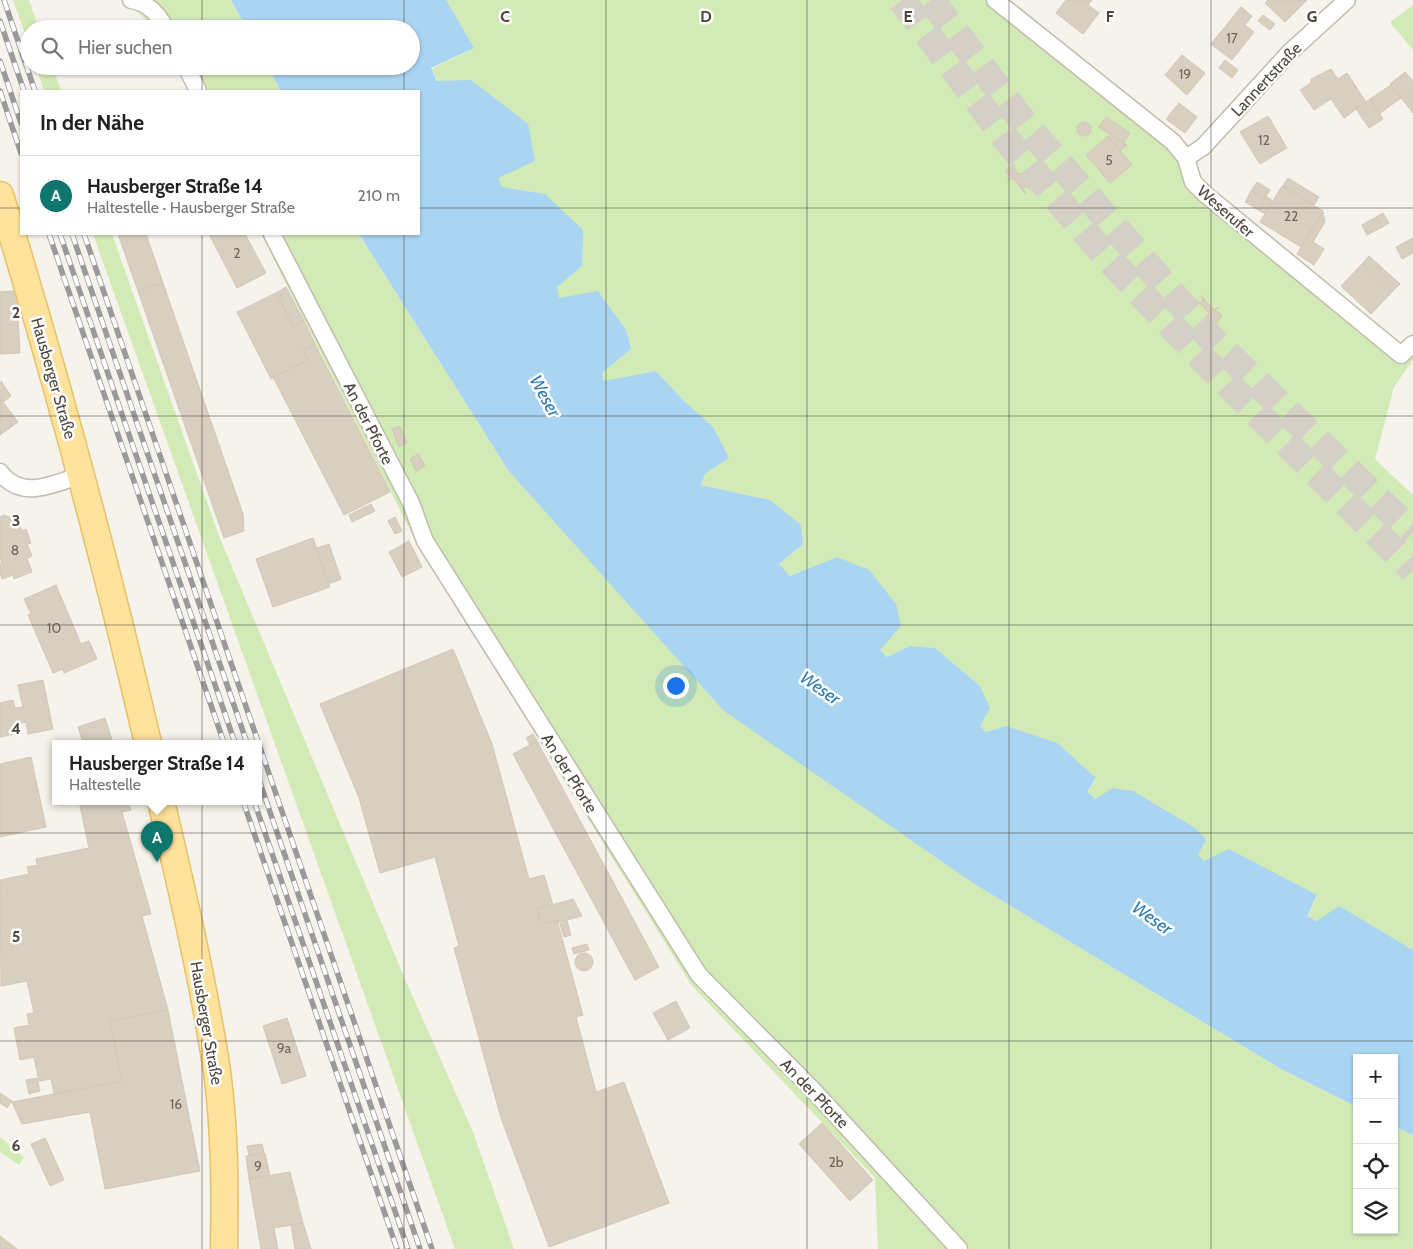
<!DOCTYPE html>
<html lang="de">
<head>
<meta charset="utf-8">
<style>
	body { margin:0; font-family:Cabin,sans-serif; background:#f6f6f6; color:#222 }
	.controls { position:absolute; right:15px; bottom:15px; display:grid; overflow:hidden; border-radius:0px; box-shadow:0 1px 4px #0004 }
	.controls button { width:45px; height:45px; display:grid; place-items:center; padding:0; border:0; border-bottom:1px solid #e0e0e0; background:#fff; color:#222; font:25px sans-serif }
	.you { position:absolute; left:675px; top:685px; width:18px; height:18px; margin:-12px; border:4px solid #fff; border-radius:50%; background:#1a73e8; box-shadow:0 0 0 8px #1a73e833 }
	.badge { display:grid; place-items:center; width:32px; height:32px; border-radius:50%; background:#0f766e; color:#fff; font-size:16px; font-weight:700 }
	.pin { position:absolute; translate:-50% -41px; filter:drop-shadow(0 1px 2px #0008) }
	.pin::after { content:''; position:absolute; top:26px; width:18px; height:15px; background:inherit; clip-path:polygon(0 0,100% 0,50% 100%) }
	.popup { position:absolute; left:52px; top:740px; width:210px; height:65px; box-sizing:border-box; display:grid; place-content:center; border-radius:0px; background:#fff; filter:drop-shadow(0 1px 4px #0005); font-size:16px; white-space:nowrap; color:#767676 }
	.popup b { font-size:19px; color:#222 }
	.popup::after { content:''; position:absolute; left:50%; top:100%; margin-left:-10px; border:10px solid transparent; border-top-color:#fff }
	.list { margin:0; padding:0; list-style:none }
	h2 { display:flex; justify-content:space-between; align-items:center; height:65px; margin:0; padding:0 20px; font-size:21px }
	h2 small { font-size:16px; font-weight:400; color:#767676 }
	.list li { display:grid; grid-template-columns:32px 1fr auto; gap:15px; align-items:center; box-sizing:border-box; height:80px; padding:0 20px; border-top:1px solid #e0e0e0 }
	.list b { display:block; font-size:19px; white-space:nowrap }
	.list p { margin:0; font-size:16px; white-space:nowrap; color:#767676 }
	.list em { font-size:16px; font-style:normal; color:#767676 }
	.icon { flex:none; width:28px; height:28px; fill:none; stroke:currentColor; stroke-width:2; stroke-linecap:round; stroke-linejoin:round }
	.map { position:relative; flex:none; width:1413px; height:1249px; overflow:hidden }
	.search { position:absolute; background:#fff; box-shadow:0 1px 4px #0004; left:20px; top:20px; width:400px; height:55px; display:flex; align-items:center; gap:12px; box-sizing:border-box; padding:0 18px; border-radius:28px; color:#767676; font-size:19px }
	.panel { position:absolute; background:#fff; box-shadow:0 1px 4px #0004; left:20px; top:90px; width:400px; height:145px; border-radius:0px }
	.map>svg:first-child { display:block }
</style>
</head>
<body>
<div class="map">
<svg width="1413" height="1249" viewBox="0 0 1413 1249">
	<rect width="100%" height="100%" fill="#f6f3ec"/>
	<!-- green -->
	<g fill="#d2eab5">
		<polygon points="13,0 29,0 39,29 29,29 29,45"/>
		<polygon points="136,0 231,0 247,29 156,29 140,14"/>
		<polygon points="445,0 992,0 1186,154 1198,189 1413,355 1413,360 1394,387 1375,459 1413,495 1413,950 1339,907 1317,921 1307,916 1317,896 1204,862 1112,788 1097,799 1087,792 1096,779 1006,726 986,732 980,726 980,686 935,648 910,646 887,657 880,650 837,557 790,576 779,564 803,544 770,500 701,485 705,474 729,458 683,400 656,371 603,381 602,373 631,349 559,298 556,287 582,266 545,194 502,187 431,69 472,49"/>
		<polygon points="1413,5 1413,50 1390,22"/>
		<polygon points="36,66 52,66 61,91 44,91"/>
		<polygon points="176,66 267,66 281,91 189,91"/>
		<polygon points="93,234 112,234 219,536 405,979 473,1132 514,1249 455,1249"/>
		<polygon points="261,234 359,234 508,470 976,885 1281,1069 1357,1107 1357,1230 1394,1230 1394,1126 1413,1135 1413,1249 878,1249 875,1178 692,986 417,544"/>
		<polygon points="0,1137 24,1157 19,1165 0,1152"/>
	</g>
	<!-- water -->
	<polygon fill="#a9d4f2" points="231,0 446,0 474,48 431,68 437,81 471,80 528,124 535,161 498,178 502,187 545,194 583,230 582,266 557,287 559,298 598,291 626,330 631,349 602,373 603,381 656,371 683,400 713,427 729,458 705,474 701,485 770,500 801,525 803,544 779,564 790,576 837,557 869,570 896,604 901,626 880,650 887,657 910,646 935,648 980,686 990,708 980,726 986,732 1006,726 1057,743 1096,778 1087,792 1096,799 1112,788 1133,791 1195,828 1206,839 1198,855 1204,861 1229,849 1317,895 1307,916 1317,921 1339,906 1413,950 1413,1135 1394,1126 1394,1058 1357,1058 1357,1107 1281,1069 976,885 724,711 508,470 359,234 419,234 419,91 281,91 267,66 411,66 411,29 247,29"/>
	<!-- building -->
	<g fill="#d8cfc1" stroke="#d3c7b4">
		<polygon points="1066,0 1092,0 1088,5 1099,13 1083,34 1056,13"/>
		<polygon points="1268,0 1307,0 1285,22 1265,3"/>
		<polygon points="1241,7 1252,16 1245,25 1254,32 1232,60 1211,44"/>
		<polygon points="1263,15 1275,24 1270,30 1258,21"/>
		<polygon points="1182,55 1205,73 1187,95 1165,75"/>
		<polygon points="1225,60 1238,70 1232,78 1219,68"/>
		<polygon points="1331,69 1338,79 1347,73 1366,102 1344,118 1331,99 1314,110 1300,90 1311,83 1311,79"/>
		<polygon points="1405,72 1413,81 1413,113 1390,84"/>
		<polygon points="1391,85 1401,98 1379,114 1370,99"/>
		<polygon points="1370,99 1383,119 1369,128 1356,109"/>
		<polygon points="1179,103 1197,117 1185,133 1166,119"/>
		<polygon points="1268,116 1287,148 1260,164 1240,132"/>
		<polygon points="1106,117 1130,133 1123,143 1099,127"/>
		<circle cx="1084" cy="129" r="7"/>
		<polygon points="1111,134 1123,143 1127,145 1120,151 1109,137"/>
		<polygon points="1108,136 1132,165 1110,183 1086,155"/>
		<polygon points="1013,164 1018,174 1022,173 1018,175 1030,190 1026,186 1023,189 1026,194 1013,178 1007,181 1012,178 1005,171"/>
		<polygon points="1288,178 1319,197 1314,205 1283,186"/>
		<polygon points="1257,182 1270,190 1264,199 1251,191"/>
		<polygon points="1282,186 1323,211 1301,247 1260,222"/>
		<polygon points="1251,191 1264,199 1262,203 1264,204 1260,211 1245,202"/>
		<polygon points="1266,196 1273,201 1265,214 1260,211"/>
		<polygon points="1323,212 1325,222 1313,242 1324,249 1314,265 1297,254"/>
		<polygon points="1383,213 1389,223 1382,227 1376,217"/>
		<polygon points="1376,217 1382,227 1367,235 1362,225"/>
		<polygon points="118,234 146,234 163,283 138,291"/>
		<polygon points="209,234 245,234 266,273 237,288"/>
		<polygon points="1413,238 1413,253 1402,259 1396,247"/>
		<polygon points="1369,256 1400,284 1392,292 1362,264"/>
		<polygon points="1362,264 1392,292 1371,314 1341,286"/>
		<polygon points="163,283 243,514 244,531 224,538 138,291"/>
		<polygon points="286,287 304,321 293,326 276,293"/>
		<polygon points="13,291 17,303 20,353 0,354 0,292"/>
		<polygon points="276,293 293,326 304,321 315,344 303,350 308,360 271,379 237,312"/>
		<polygon points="1200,295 1214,310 1219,307 1215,310 1222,316 1215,324 1209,314 1205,317 1209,313 1196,299 1200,303 1203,300"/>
		<polygon points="315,344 390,492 344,515 273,377 308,360 303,350"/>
		<polygon points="1,381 11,396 3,402 18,422 0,435"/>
		<polygon points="400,426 407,443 399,447 392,429"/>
		<polygon points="418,454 425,466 416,471 410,459"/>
		<polygon points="371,504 375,511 352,522 349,515"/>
		<polygon points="4,515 10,517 12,522 18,519 22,531 26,529 31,543 27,544 32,556 27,558 32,572 14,579 13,575 2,579 0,573 0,564 2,563 0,558 0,517"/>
		<polygon points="395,517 402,531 395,534 388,521"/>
		<polygon points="313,538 330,587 273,607 256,559"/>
		<polygon points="409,541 422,567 402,577 389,552"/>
		<polygon points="329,544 341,579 329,584 317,548"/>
		<polygon points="56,585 81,644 89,641 97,659 64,673 63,669 53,673 28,615 31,614 24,599"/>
		<polygon points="453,649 492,744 529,879 544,875 553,905 537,909 541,924 557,920 583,1015 576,1017 596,1092 624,1082 669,1203 549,1247 501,1118 454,948 459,946 435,857 380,873 359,798 320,704"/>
		<polygon points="43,680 53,729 28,734 26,722 18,724 20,733 0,737 0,703 13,700 15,708 23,707 18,685"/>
		<polygon points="105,718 113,743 83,743 78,727"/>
		<polygon points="533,734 537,741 530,745 526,738"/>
		<polygon points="537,741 659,967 635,980 513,754"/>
		<polygon points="31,757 46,827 0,837 0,764"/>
		<polygon points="79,801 128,801 131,810 122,812 151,914 142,916 168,1010 110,1021 122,1081 42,1097 54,1094 51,1079 39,1081 34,1057 20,1060 14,1028 29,1025 27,1014 34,1013 27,981 1,986 0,880 29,874 27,867 37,865 36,859 89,848"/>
		<polygon points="573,899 582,916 557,923 557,920 541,924 537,909"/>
		<polygon points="567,921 571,935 564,937 560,924"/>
		<polygon points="587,944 589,950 574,954 572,948"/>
		<circle cx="584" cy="962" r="9"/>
		<polygon points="676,1001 690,1028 668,1040 653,1013"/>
		<polygon points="168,1010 200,1171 105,1189 90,1112 22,1124 12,1102 122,1081 110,1021"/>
		<polygon points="287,1018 306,1076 282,1084 263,1026"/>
		<polygon points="37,1078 40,1091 29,1094 26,1080"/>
		<polygon points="0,1093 12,1101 7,1108 0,1103"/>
		<polygon points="822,1123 873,1180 850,1201 799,1144"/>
		<polygon points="45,1138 64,1180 50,1186 31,1144"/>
		<polygon points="262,1144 264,1153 249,1156 247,1146"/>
		<polygon points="265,1153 270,1176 249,1179 246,1156"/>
		<polygon points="290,1172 303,1223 274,1228 278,1249 261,1249 249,1179"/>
		<polygon points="303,1223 311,1249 295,1249 291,1225"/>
		<polygon points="0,1236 17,1249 0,1249"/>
	</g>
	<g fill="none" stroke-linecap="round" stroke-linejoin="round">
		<!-- highway-tunnel -->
		<g stroke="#d4d0c8" stroke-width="28" stroke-dasharray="28 14" stroke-linecap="butt">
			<polyline points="902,0 1006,139 1103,253 1195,351 1413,570"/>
			<polyline points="931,0 1024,123 1209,336 1413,533"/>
		</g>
		<defs>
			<g id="street">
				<path d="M131,0C148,3 158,13 166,29"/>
				<polyline points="995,0 1173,142 1186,158 1193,182 1205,194 1401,355 1413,344"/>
				<polyline points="186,66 198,91"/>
				<polyline points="1186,158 1203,147 1289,53 1347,0"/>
				<polyline points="272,234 411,503 425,541 699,975 812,1089 959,1249"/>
				<path d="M0,472C21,501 54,484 81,475"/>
			</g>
			<g id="primary">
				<path d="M0,195C56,376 105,559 148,743"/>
				<path d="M161,801C182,890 203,980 217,1071C225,1130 225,1190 224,1249"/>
			</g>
		</defs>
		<!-- street casing -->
		<use href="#street" stroke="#c2bbae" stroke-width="19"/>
		<!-- primary casing -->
		<use href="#primary" stroke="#e6c16a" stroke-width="29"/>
		<!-- street -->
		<use href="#street" stroke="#fff" stroke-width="16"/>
		<!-- primary -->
		<use href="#primary" stroke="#ffe39c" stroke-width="26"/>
		<defs>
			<g id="rail">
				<polyline points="4,0 35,91"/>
				<polyline points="0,21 24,91"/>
				<polyline points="0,61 21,123"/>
				<polyline points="0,91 21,153"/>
				<polyline points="49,234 224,743"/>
				<polyline points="60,234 235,743"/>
				<polyline points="72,234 247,743"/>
				<polyline points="84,234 432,1249"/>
				<polyline points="258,777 420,1249"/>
				<polyline points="243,801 397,1249"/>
				<polyline points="254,801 408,1249"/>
			</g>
		</defs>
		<!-- rail casing -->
		<use href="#rail" stroke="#9a9a9a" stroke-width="5.5"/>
		<!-- rail -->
		<use href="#rail" stroke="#fff" stroke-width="4" stroke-dasharray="11" stroke-linecap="butt"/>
	</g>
	<!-- grid -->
	<path fill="none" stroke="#4b4439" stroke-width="1" stroke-opacity="0.55" d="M202,0V29M404,0V29M606,0V1249M807,0V1249M1009,0V1249M1211,0V1249M202,66V91M404,66V91M0,208H21M419,208H1413M202,234V1249M404,234V1249M0,416H1413M0,625H1413M0,833H1413M0,1041H1413"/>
	<g text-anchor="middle" stroke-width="5" stroke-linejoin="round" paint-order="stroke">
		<!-- number labels -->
		<g font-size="14" fill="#6e675b">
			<text x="1232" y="43">17</text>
			<text x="1185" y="79">19</text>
			<text x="1264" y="145">12</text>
			<text x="1109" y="165">5</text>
			<text x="1291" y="221">22</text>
			<text x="237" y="258">2</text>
			<text x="15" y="555">8</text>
			<text x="54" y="633">10</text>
			<text x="284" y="1053">9a</text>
			<text x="176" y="1109">16</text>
			<text x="836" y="1167">2b</text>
			<text x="258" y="1171">9</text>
		</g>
		<!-- street labels -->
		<g font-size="16" fill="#4b4439" stroke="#fff">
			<text transform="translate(1266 79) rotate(-47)" y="6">Lannertstraße</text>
			<text transform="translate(1226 211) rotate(41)" y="6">Weserufer</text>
			<text transform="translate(54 378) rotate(74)" y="6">Hausberger Straße</text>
			<text transform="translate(369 423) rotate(63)" y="6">An der Pforte</text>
			<text transform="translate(570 773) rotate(58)" y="6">An der Pforte</text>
			<text transform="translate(207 1023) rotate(80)" y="6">Hausberger Straße</text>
			<text transform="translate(815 1093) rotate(46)" y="6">An der Pforte</text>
		</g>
		<!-- water labels -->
		<g font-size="18" font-style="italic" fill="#2e7ab2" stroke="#fff">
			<text transform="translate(545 396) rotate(61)" y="6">Weser</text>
			<text transform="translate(820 688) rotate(35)" y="6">Weser</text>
			<text transform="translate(1152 918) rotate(35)" y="6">Weser</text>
		</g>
	</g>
	<g font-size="16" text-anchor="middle" font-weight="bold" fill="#4b4439" stroke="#fff" stroke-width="5" stroke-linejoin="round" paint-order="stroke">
		<text x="505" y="22">C</text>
		<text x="706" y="22">D</text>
		<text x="908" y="22">E</text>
		<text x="1110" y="22">F</text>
		<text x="1312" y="22">G</text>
		<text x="16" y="318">2</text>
		<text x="16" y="526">3</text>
		<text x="16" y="734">4</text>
		<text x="16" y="942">5</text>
		<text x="16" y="1151">6</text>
	</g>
</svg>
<div class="controls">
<button>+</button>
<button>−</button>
<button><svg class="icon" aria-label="locate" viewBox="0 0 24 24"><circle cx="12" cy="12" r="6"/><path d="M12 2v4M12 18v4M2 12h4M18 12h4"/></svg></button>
<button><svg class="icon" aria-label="layers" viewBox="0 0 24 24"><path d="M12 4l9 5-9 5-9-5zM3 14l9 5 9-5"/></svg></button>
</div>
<div class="you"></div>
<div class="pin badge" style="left:157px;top:862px">A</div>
<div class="popup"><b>Hausberger Straße 14</b>Haltestelle</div>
<div class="search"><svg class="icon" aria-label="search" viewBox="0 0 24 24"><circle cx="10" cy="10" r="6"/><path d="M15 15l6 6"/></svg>Hier suchen</div>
<section class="panel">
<h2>In der Nähe<small></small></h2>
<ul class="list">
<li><span class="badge">A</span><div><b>Hausberger Straße 14</b><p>Haltestelle · Hausberger Straße</p></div><em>210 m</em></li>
</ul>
</section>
</div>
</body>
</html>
